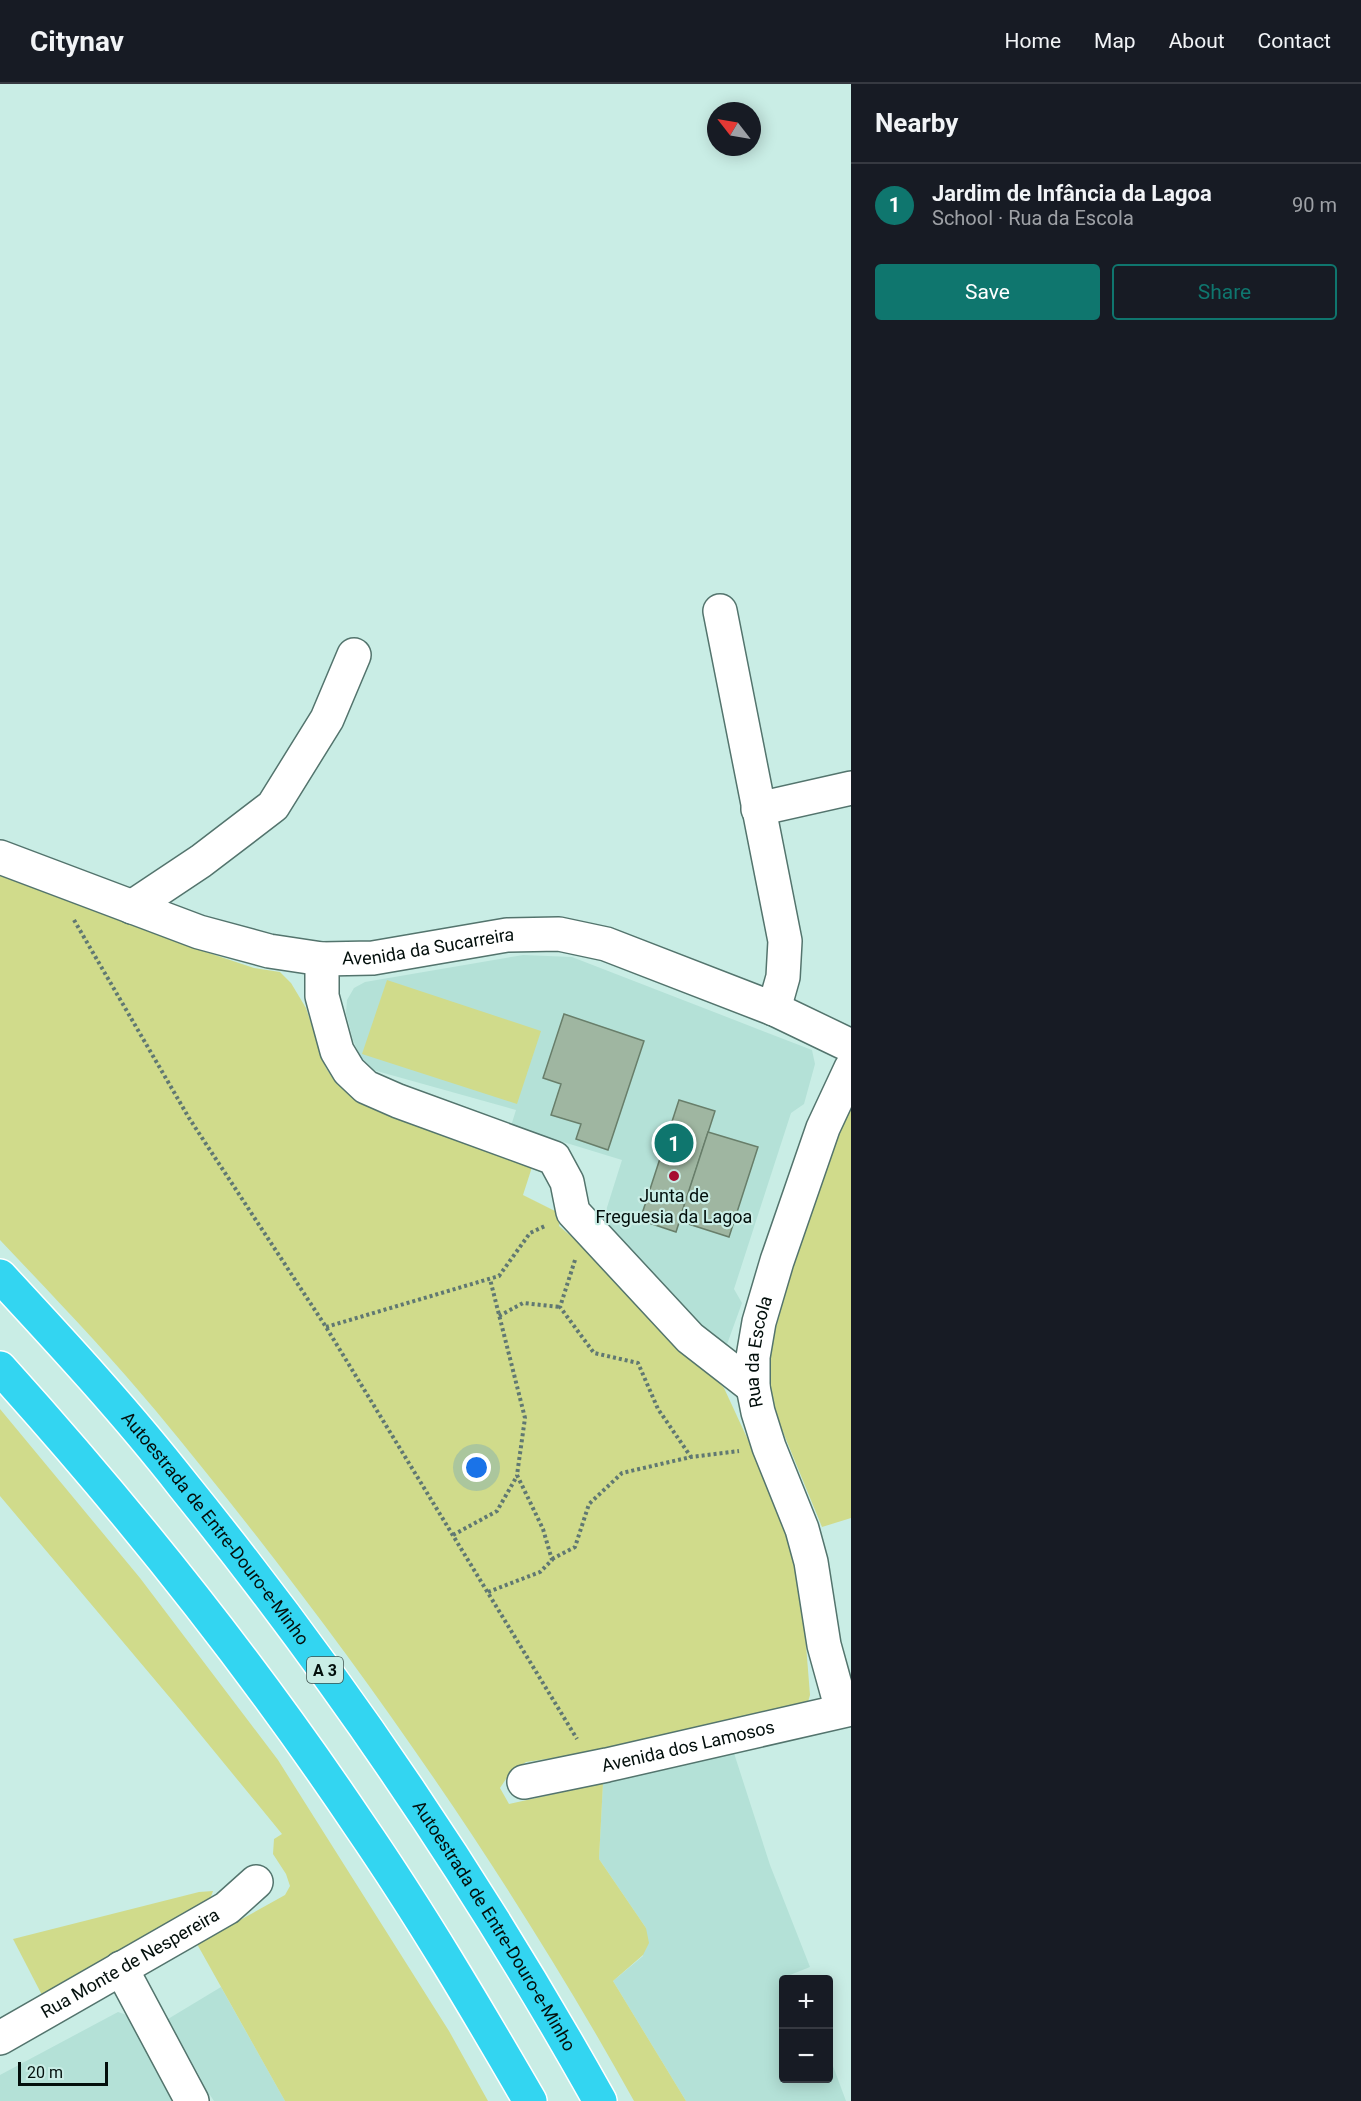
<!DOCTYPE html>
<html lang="en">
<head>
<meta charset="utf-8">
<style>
	body { margin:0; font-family:Roboto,sans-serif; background:#242831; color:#f1f3f6 }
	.controls { position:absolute; right:18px; bottom:18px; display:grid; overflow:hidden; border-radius:6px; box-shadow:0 3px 15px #0003 }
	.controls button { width:54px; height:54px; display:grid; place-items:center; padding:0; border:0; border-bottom:2px solid #363941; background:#171b24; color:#f1f3f6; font:30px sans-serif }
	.compass { position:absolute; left:707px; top:18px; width:54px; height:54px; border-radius:50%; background:#171b24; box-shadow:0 3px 15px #0003; rotate:301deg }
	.scale { position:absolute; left:18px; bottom:15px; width:90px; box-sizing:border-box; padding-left:6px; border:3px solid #030f0c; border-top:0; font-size:16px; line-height:21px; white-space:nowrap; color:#030f0c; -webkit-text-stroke:4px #c9ede5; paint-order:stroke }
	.you { position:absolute; left:477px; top:1384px; width:21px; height:21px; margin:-15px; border:4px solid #fff; border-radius:50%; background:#1a73e8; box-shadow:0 0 0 9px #1a73e833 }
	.badge { display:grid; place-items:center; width:39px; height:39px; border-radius:50%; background:#0f766e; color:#fff; font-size:20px; font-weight:700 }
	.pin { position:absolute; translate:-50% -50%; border:3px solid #fff; box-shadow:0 2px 6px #0006 }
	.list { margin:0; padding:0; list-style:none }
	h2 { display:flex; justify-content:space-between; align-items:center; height:78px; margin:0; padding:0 24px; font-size:26px }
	h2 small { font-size:20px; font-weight:400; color:#9ea1a6 }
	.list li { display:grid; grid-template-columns:39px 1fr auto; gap:18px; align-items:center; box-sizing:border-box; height:84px; padding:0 24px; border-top:2px solid #363941 }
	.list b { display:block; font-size:22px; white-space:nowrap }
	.list p { margin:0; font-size:20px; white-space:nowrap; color:#9ea1a6 }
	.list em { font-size:20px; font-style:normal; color:#9ea1a6 }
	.actions { display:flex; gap:12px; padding:18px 24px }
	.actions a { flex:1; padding:14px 0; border:2px solid #0f766e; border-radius:6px; text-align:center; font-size:21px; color:#0f766e }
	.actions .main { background:#0f766e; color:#fff }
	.map { position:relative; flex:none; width:851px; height:2017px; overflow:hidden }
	header { display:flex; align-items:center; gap:36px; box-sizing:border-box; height:84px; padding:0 30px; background:#171b24; border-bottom:2px solid #363941 }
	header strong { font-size:28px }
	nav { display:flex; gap:33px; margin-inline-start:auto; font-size:21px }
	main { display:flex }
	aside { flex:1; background:#171b24 }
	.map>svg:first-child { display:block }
</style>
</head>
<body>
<header>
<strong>Citynav</strong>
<nav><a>Home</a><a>Map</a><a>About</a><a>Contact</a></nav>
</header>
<main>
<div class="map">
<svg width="851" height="2017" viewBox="0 0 851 2017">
	<rect width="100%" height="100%" fill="#c9ede5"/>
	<!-- built -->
	<g fill="#b4e1d7">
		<polygon points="523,871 572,873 812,966 815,980 804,1020 791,1029 734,1205 742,1219 726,1263 703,1254 609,1146 604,1133 622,1076 511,1042 516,1026 373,986 360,972 353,956 346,929 347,916 354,904 365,898"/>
		<polygon points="733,1666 770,1781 810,1883 790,1891 792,1895 784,1896 784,1994 828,1994 830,1974 846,2017 686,2017 613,1897 643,1872 646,1844 599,1775 603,1699"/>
		<polygon points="221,1903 285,2017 214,2017 210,2011 198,2017 0,2017 0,1991 118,1928 124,1930 130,1935 172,2013 201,1995 168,1935"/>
	</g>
	<!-- green -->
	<g fill="#d0db8b">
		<path d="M0,790L91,822L188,862L254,884L280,888L291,899L306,924L326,984L336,999L355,1015L379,1028L460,1052L533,1080L523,1111L561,1130L559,1142L612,1187L724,1304L774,1412L787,1435L801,1498L810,1611L808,1618L613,1665L526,1678L510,1689L500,1704L509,1720L603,1699L599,1775L646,1844L649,1859L643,1871L613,1897L686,2017H634C498,1772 334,1542 156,1327C107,1268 53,1212 0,1156Z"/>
		<polygon points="387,896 541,947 517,1020 362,970"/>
		<polygon points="851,1023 851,1434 822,1443 776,1331 771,1304 770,1275 774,1243 827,1076 843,1037"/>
		<polygon points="0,1325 140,1494 278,1676 449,1947 488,2017 285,2017 197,1860 285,1811 290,1802 286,1790 273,1770 274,1755 282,1750 182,1628 0,1412"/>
		<polygon points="213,1807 210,1815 43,1913 13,1855 199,1808"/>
	</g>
	<!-- building -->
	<g fill="#9fb6a1" stroke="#687e6a" stroke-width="1.5">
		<polygon points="564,930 644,957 608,1066 576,1055 581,1040 551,1031 561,1000 543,994"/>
		<polygon points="679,1016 715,1027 676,1148 640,1136"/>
		<polygon points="708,1048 758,1063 729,1153 679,1137"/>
	</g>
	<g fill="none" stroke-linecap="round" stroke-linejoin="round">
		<defs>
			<g id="minor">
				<polyline points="720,527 785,857 783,893 774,925"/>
				<polyline points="758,725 851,704"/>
				<path id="s1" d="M0,773L199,848L269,867L322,875L373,874L507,851L559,850L606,860L774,925L851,962"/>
				<polyline points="132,823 201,777 273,722 327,635 354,571"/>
				<polyline points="322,875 322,912 337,967 349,987 366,1003 398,1017 554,1074 567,1098 573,1128 690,1254 753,1303"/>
				<path id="s2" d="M842,1626L824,1561L811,1478L802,1445L769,1363L758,1328L753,1303V1273L759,1238L777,1177L823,1044L851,984"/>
				<path id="s3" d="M524,1698L607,1681L851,1625"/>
				<polyline points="121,1884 192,2017"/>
				<path id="s4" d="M0,1954L227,1824L256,1798"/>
			</g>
			<g id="highway">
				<path id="s5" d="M0,1192C63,1260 126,1328 183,1401C340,1595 478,1799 600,2017"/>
				<path d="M0,1284C130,1428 252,1581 360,1742C421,1831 476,1924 530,2017"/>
			</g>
		</defs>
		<!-- minor casing -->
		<use href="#minor" stroke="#53746d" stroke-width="36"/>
		<!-- highway casing -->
		<use href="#highway" stroke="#fff" stroke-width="36"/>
		<!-- path -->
		<g stroke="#607872" stroke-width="4" stroke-dasharray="3 3" stroke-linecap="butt">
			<polyline points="74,836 189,1034 326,1243 577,1655"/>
			<polyline points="575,1176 560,1223 594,1269 638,1279 658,1325 691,1373"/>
			<polyline points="499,1232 523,1219 560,1223"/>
			<polyline points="326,1243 499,1192 530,1149 545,1142"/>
			<polyline points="453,1451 497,1427 517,1392"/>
			<polyline points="552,1475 575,1463 589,1420 622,1389 691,1373 739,1367"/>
			<polyline points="488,1508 540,1488 552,1476 543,1445 517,1391 525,1334 490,1195"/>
		</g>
		<!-- minor -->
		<use href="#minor" stroke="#fff" stroke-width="33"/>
		<!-- highway -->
		<use href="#highway" stroke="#33d5f1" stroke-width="33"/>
	</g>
	<!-- markers -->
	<circle fill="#a70e32" stroke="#c9ede5" stroke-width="2" cx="674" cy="1092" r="6"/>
	<g text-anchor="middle" stroke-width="4.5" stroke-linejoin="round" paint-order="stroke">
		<!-- shield labels -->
		<rect fill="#c9ede5" stroke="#3e524d" stroke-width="1.5" x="307" y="1573" width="36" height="26" rx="4.5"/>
		<g font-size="16" font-weight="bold" fill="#030f0c">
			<text x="325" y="1592">A 3</text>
		</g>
		<!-- street labels -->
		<g font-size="18" fill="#030f0c" stroke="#c9ede5">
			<text dy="6" stroke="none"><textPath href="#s1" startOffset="446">Avenida da Sucarreira</textPath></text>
			<text dy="6" stroke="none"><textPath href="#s2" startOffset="372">Rua da Escola</textPath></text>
			<text dy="6" stroke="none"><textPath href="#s5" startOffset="332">Autoestrada de Entre-Douro-e-Minho</textPath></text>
			<text dy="6" stroke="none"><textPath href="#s3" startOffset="168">Avenida dos Lamosos</textPath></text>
			<text dy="6" stroke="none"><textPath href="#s5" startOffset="818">Autoestrada de Entre-Douro-e-Minho</textPath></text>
			<text dy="6" stroke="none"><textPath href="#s4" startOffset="150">Rua Monte de Nespereira</textPath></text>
		</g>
		<!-- poi labels -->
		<g font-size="18" fill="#030f0c" stroke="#c9ede5">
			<text x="674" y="1118">Junta de<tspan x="674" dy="21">Freguesia da Lagoa</tspan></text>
		</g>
	</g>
</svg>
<div class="controls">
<button>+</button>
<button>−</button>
</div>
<svg class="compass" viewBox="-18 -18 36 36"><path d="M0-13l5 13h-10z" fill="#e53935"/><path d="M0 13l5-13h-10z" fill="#9ea1a6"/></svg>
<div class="scale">20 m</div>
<div class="you"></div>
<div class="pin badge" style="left:674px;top:1059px">1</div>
</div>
<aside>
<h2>Nearby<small></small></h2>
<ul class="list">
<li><span class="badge">1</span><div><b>Jardim de Infância da Lagoa</b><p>School · Rua da Escola</p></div><em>90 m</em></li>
</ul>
<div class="actions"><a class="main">Save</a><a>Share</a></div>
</aside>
</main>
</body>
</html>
